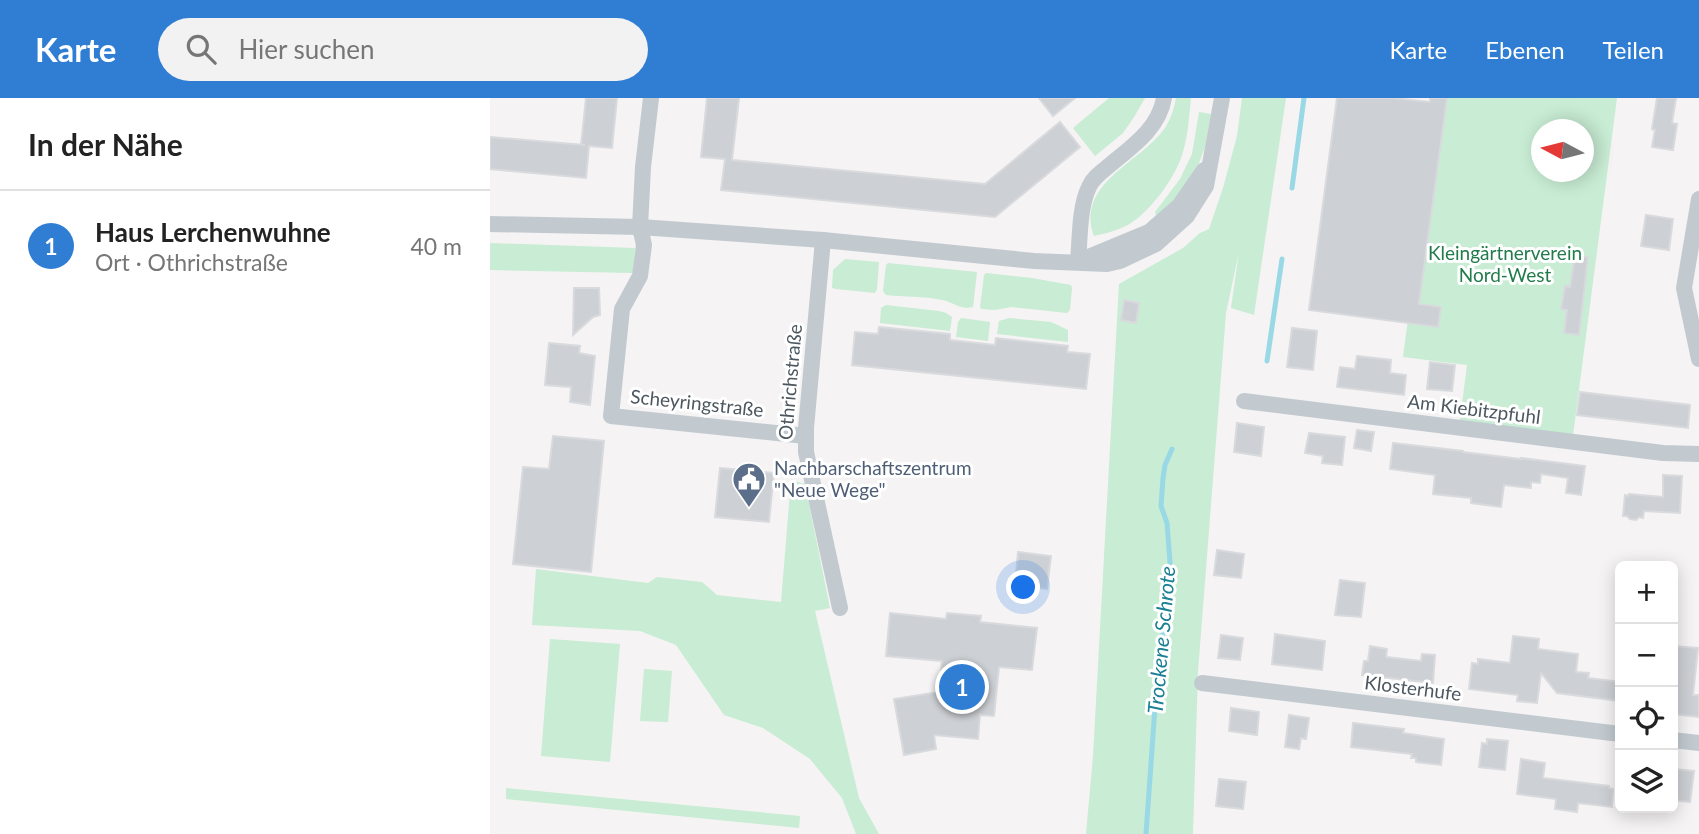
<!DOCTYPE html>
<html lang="de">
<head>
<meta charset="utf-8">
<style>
	body { margin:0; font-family:Lato,sans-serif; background:#f2f2f2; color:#222 }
	.controls { position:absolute; right:21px; bottom:21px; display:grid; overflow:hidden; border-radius:10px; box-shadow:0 4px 18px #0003 }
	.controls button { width:63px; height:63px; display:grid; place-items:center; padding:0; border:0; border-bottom:2px solid #e0e0e0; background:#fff; color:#222; font:35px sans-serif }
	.compass { position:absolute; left:1041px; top:21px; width:63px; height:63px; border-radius:50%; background:#fff; box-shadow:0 4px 18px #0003; rotate:277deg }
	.you { position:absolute; left:534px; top:490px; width:24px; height:24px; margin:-18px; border:5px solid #fff; border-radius:50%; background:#1a73e8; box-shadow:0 0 0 10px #1a73e833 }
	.badge { display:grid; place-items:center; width:46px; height:46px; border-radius:50%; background:#2f7ed3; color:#fff; font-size:23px; font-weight:700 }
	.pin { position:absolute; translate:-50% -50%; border:4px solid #fff; box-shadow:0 2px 7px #0006 }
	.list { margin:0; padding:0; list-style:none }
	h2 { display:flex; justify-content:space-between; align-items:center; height:91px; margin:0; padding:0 28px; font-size:30px }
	h2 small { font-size:23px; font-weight:400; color:#767676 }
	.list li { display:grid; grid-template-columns:46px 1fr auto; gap:21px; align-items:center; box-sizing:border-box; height:112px; padding:0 28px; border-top:2px solid #e0e0e0 }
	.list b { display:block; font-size:26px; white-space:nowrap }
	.list p { margin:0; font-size:23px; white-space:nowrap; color:#767676 }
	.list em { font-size:23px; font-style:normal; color:#767676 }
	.icon { flex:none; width:38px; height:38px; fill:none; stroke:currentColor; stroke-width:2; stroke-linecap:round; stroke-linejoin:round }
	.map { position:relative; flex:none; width:1209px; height:736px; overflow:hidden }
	header { display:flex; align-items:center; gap:42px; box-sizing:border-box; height:98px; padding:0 35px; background:#2f7ed3; color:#fff }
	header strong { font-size:33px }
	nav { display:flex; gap:38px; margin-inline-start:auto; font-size:24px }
	.search { width:490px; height:63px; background:#f2f2f2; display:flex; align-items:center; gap:18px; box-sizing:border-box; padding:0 24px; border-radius:38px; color:#767676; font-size:26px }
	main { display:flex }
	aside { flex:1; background:#fff }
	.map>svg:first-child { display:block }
</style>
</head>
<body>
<header>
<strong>Karte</strong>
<div class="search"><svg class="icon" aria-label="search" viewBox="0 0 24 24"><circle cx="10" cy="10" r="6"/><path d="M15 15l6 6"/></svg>Hier suchen</div>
<nav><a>Karte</a><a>Ebenen</a><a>Teilen</a></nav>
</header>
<main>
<aside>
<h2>In der Nähe<small></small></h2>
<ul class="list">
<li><span class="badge">1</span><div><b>Haus Lerchenwuhne</b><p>Ort · Othrichstraße</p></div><em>40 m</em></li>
</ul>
</aside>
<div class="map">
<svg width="1209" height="736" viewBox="0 0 1209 736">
	<rect width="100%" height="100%" fill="#f5f3f3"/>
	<!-- green -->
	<g fill="#c8ecd4" fill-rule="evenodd">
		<polygon points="619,0 655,0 644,19 633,35 605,58 583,30"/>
		<path d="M686,0H701C699,19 698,41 691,60C683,82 661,112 641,125C630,132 617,135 604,138C586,87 645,67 671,35C679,26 684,12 686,0Z"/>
		<polygon points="752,0 796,0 764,217 741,210 749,154 736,215 708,573 703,736 596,736 603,658 629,186 693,150 710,135 719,131 733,90 747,38"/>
		<path d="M947,0H1127L1082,345L969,330L977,267L913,259ZM1052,32H1094V74H1052Z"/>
		<polygon points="709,14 721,16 715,49 703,81 667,121 665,114 690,81 702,56"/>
		<polygon points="0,145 145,150 143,175 0,172"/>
		<polygon points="355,161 389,164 387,191 385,195 346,191 342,190 343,172"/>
		<path d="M398,165L487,174L483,209C469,212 464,204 452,202C434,198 414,199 396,197L393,193L396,167Z"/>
		<polygon points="496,175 542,180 581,187 582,190 580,212 577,215 522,209 505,212 491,211 490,209 494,177"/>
		<polygon points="396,207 449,213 456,215 462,219 460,233 390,225 391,210"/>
		<polygon points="471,220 500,224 498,243 466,239 468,224"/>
		<polygon points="519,220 561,224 578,232 578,244 507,236 509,223"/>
		<polygon points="301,382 315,386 340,510 325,513 369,700 389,736 366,736 352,700 320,661 273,630 234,617 186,547 150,533 42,527 46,471 158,485 167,479 212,484 227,497 291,504"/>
		<polygon points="60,541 130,546 120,664 51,658"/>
		<polygon points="154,571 182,573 178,624 150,623"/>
		<polygon points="16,690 310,718 309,730 16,701"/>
	</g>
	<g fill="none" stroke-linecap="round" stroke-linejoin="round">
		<!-- stream -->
		<g stroke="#99d8e5" stroke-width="5">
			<polyline points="802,90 814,0"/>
			<polyline points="777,263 792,161"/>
			<polyline points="656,736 666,595 680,464 677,425 671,408 673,380 675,367 682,351"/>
		</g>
	</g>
	<!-- building -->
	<g fill="#cdd0d4" stroke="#d8dadd" stroke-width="2">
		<polygon points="96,0 127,0 122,50 99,48 96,80 0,71 0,39 95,47 91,47"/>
		<polygon points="217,0 249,0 242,62 495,86 570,24 590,49 505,119 231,92 235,61 211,59"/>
		<polygon points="549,0 585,0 563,18"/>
		<polygon points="847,0 902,0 940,4 940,0 957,0 929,206 951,209 948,229 819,212"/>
		<polygon points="1167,0 1186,0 1182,25 1187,26 1183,52 1162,49 1165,32 1162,31"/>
		<polygon points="1156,117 1183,121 1179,152 1151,148"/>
		<polygon points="1085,157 1098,159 1089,237 1074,235 1077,212 1071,211 1075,188 1080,189"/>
		<polygon points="84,190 109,190 110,217 103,219 83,237"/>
		<polygon points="634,202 649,205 646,225 631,222"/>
		<polygon points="389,229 460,236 460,242 505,247 506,240 578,248 577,254 600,256 596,291 362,267 365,234 388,236"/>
		<polygon points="802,230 827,233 823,272 797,269"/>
		<polygon points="59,245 90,248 89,255 105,258 100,307 80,304 81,289 55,287"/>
		<polygon points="867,258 901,262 900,275 916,277 914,297 847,289 850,269 865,271"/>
		<polygon points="940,264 965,267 962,293 937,291"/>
		<polygon points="1090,294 1200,307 1198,330 1087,317"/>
		<polygon points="747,325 774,329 771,358 744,354"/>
		<polygon points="867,332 884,334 881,353 864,350"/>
		<polygon points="819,335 855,339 852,367 832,365 833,358 815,355"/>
		<polygon points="63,338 114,343 101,474 23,466 33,369 59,371"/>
		<polygon points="903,345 973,353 973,354 1031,361 1031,360 1095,368 1091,397 1076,395 1078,380 1051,376 1050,385 1041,384 1041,390 1014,387 1011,409 981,405 981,400 943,396 945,377 900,371"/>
		<polygon points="230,370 284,375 279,424 225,419"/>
		<polygon points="1173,377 1192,378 1190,415 1154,413 1153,420 1149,419 1146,422 1140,421 1137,418 1133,418 1135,397 1138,398 1139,396 1173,399"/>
		<polygon points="727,452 754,456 751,480 724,477"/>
		<polygon points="528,454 561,458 557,491 525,487"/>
		<polygon points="850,482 875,485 871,519 845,517"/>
		<polygon points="400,515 456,521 457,515 491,518 490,524 547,530 542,572 509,569 504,618 490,617 488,641 444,637 446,651 414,657 404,601 449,594 452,563 396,558"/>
		<polygon points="785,536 835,543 832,572 782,566"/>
		<polygon points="731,537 753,540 750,562 728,560"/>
		<polygon points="1023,538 1049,541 1048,551 1088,556 1086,574 1099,575 1098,580 1130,584 1130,603 1067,595 1051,575 1047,605 1027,603 1028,597 979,591 982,565 988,566 988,561 1020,565"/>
		<polygon points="880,548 897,551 896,559 931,563 932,556 945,557 943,585 872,577 874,563 878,563"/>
		<polygon points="1183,548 1208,550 1203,597 1209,597 1209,619 1183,616"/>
		<polygon points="741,610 769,614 767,637 739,633"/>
		<polygon points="799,617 819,620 816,641 811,640 809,651 795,649"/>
		<polygon points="863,625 914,631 913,635 954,641 951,667 926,664 926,660 921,660 922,656 861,649"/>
		<polygon points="997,641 1018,643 1015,672 989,669 992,645 997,646"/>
		<polygon points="1031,661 1055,665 1053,680 1119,688 1119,690 1123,691 1122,709 1088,705 1087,714 1065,711 1066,701 1027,696"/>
		<polygon points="1183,671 1204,673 1200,704 1183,702"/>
		<polygon points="729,681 756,684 753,711 726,708"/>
	</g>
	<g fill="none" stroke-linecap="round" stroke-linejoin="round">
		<!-- street -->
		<g stroke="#c2cad0" stroke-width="16">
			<polyline points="161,0 153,69 150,129 154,147 150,178 132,211 121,318 315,338"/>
			<polyline points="1209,101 1194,190 1209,261"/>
			<polyline points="0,126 150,129 333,142 544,163 617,166 630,163 666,146 697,118 716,88 732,0"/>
			<polyline points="333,142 316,330 316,354 350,510"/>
			<polyline points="589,163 659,134 689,108 714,72"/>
			<path d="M588,164C590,142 589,109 599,89C603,79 613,73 621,66C643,48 669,30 674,0"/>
			<polyline points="754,303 1173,355 1209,356"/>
			<polyline points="712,585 1130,636"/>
			<polyline points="1183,642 1209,645"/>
		</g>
	</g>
	<!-- icons -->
	<defs>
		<symbol id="civic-pin" viewBox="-11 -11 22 30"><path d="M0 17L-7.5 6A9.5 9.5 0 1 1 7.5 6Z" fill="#5c6f8a" stroke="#fff"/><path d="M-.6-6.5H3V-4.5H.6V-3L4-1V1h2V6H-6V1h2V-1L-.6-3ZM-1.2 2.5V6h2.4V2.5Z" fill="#fff"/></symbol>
	</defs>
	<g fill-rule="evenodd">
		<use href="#civic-pin" x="240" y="362" width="38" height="52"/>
	</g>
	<g text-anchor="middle" stroke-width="6" stroke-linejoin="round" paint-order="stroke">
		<!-- park labels -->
		<g font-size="19" fill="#227b4b" stroke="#fff">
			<text x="1015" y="162">Kleingärtnerverein<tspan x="1015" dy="22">Nord-West</tspan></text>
		</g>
		<!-- street labels -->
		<g font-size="19" fill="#4c575f" stroke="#fff">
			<text transform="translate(300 284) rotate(-85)" y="7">Othrichstraße</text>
			<text transform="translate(207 305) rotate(6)" y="7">Scheyringstraße</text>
			<text transform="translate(984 311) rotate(7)" y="7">Am Kiebitzpfuhl</text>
			<text transform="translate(923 590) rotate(7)" y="7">Klosterhufe</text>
		</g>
		<!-- service labels -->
		<g font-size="19" fill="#4e5e75" stroke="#fff" text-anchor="start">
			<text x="284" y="377">Nachbarschaftszentrum<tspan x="284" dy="22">"Neue Wege"</tspan></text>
		</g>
		<!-- water labels -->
		<g font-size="21" font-style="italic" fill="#1b8094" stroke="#fff">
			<text transform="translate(672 542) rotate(-85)" y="7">Trockene Schrote</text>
		</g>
	</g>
</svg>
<div class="controls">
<button>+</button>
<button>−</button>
<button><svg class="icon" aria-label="locate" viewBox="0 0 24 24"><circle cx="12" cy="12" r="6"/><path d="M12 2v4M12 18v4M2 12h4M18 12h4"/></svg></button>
<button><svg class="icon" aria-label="layers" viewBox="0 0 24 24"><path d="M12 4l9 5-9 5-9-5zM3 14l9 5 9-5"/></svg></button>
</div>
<svg class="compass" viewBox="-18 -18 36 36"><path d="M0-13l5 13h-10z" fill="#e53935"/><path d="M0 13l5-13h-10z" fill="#767676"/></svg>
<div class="you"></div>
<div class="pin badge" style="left:472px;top:589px">1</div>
</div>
</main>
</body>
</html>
